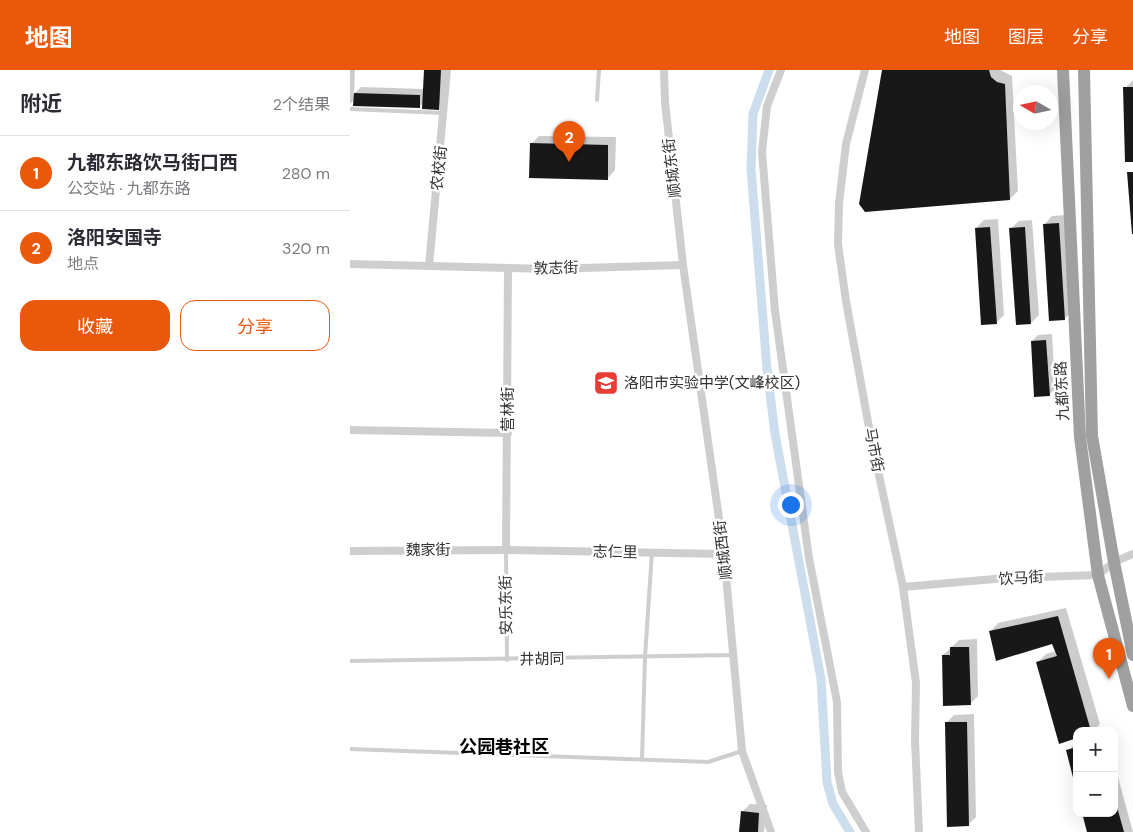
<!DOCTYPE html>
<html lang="zh">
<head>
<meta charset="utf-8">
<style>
	body { margin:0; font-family:"DM Sans","Noto Sans SC",sans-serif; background:#f2f2f3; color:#2b2b33 }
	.controls { position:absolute; right:15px; bottom:15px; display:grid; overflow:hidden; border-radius:10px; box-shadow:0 5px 20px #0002 }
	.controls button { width:45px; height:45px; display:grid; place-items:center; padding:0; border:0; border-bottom:1px solid #e1e1e2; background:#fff; color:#2b2b33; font:25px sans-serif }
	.compass { position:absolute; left:663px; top:15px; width:45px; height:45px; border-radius:50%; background:#fff; box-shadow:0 5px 20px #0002; rotate:279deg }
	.you { position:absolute; left:440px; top:434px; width:18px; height:18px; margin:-12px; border:4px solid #fff; border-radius:50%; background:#1a73e8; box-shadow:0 0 0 8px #1a73e833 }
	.badge { display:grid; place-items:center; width:32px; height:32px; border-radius:50%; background:#ea580c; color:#fff; font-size:16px; font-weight:700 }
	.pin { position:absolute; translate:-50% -41px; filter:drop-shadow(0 1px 2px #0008) }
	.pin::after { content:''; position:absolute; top:26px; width:18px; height:15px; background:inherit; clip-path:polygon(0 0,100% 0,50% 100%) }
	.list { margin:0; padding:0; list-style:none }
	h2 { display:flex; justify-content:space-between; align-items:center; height:65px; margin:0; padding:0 20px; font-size:21px }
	h2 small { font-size:16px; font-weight:400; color:#7c7c81 }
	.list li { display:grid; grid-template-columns:32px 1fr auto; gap:15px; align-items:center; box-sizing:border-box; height:75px; padding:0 20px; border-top:1px solid #e1e1e2 }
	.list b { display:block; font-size:19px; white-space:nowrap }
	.list p { margin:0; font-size:16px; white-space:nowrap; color:#7c7c81 }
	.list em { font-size:16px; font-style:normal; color:#7c7c81 }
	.actions { display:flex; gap:10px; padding:15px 20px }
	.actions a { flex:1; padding:11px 0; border:1px solid #ea580c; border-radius:15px; text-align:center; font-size:18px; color:#ea580c }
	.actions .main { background:#ea580c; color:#fff }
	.map { position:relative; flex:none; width:783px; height:762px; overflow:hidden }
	header { display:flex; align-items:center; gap:30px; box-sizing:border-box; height:70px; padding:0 25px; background:#ea580c; color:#fff }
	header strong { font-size:24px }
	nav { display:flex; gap:28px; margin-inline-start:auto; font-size:18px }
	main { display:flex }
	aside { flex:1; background:#fff }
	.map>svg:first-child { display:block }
</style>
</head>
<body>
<header>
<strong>地图</strong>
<nav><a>地图</a><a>图层</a><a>分享</a></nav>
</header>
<main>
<aside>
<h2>附近<small>2个结果</small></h2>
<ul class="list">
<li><span class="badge">1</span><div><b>九都东路饮马街口西</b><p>公交站 · 九都东路</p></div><em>280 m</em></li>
<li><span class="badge">2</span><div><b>洛阳安国寺</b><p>地点</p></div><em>320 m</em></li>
</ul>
<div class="actions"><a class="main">收藏</a><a>分享</a></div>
</aside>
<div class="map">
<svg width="783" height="762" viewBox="0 0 783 762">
	<rect width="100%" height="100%" fill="#fff"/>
	<!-- shadow -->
	<g fill="#0003">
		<polygon points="0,0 5,0 4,24 11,17 74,19 75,0 99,0 97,30 89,39 73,33 69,37 5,29 0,34"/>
		<polygon points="533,0 650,0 662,6 668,121 660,129"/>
		<polygon points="783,10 783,90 775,18"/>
		<polygon points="189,66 266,67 265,100 257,109 181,74"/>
		<polygon points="716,145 723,241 714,249 694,155 702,146"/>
		<polygon points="648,149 654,245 646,253 626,158 634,150"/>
		<polygon points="682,150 689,245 681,253 660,159 669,151"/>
		<polygon points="702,264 705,319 699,325 682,271 688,265"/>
		<polygon points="716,538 750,654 743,661 727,661 688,592 696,584 706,581 703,573 640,562 648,553"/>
		<polygon points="627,569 628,626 620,634 593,585 609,570"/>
		<polygon points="624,644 626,747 618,755 596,653 604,645"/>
		<polygon points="727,672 727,716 718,681"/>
		<polygon points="764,693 783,762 739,762 764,743"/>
		<polygon points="400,734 417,735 414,762 390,762 392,742"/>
	</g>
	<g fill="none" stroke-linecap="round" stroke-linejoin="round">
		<!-- canal -->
		<polyline stroke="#ccdded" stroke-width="9" points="419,0 403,44 401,99 417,299 425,364 471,609 477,712 483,734 500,762"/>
	</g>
	<!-- building -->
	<g fill="#181818">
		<polygon points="74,0 91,0 89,40 72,39"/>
		<polygon points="532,0 639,0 641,7 647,12 655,14 660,130 515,142 509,134"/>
		<polygon points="773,17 783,17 783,92 775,92"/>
		<polygon points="4,23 70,25 70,38 3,36"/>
		<polygon points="180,73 258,75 258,110 179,108"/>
		<polygon points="777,102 783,102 783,164 782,164"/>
		<polygon points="709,153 715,250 699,251 693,154"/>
		<polygon points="640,157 647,254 631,255 625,158"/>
		<polygon points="675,157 681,254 666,255 659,158"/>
		<polygon points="696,270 700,326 684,327 681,271"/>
		<polygon points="708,546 741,661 727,661 727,668 709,674 686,592 707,586 702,574 646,591 639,561"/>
		<polygon points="600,577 619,577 621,635 593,636 592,585 600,585"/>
		<polygon points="595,652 617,652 619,756 597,757"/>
		<polygon points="727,677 727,719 726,719 716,680"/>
		<polygon points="765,730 774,762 737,762 732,743 764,743"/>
		<polygon points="391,741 409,743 408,762 389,762"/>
	</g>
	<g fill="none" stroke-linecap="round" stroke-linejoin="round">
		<!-- service -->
		<g stroke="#cecece" stroke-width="4">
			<polyline points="247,30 249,0"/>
			<polyline points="0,39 93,43"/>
			<polyline points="156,480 157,590"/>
			<polyline points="0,591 383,585"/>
			<polyline points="0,679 358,692 392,681"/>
			<polyline points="292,689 295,587 302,482"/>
		</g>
		<!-- minor -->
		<g stroke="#cecece" stroke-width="8">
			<polyline points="314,0 315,32 333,195 374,484 392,681 421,762"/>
			<polyline points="431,0 417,36 412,82 425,241 459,488 487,632 488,702 492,722 516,762"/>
			<polyline points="515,0 496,74 489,133 488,174 496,231 520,363 553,517 566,613 565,670 569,762"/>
			<polyline points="0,194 199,199 333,195"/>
			<polyline points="79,196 97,0"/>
			<polyline points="0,360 158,363"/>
			<polyline points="156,480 158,198"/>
			<polyline points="0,481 156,480 374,484"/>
			<polyline points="553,517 656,508 748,505 764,492 783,484"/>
		</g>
		<!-- trunk -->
		<g stroke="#a0a0a0" stroke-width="12">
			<polyline points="713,0 730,367 748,505 783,636"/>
			<polyline points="734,0 742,366 764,492 783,585"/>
		</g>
	</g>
	<!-- icons -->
	<defs>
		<symbol id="school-square" viewBox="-11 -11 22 22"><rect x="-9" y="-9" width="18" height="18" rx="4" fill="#e73b35" stroke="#fff"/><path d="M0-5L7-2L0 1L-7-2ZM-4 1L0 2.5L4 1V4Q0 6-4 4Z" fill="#fff"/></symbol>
	</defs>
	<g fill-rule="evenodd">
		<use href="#school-square" x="242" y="299" width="28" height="28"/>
	</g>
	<g text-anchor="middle" stroke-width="5" stroke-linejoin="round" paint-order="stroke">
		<!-- street labels -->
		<g font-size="15" fill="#313131" stroke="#fff">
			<text transform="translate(89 98) rotate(-84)" y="5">农校街</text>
			<text transform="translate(322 98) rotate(-97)" y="5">顺城东街</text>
			<text transform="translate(206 198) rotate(-1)" y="5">敦志街</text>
			<text transform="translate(712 321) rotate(-93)" y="5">九都东路</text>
			<text transform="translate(158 339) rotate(-90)" y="5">营林街</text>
			<text transform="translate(524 380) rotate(79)" y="5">马市街</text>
			<text x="78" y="485">魏家街</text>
			<text transform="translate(373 480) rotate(-97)" y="5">顺城西街</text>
			<text transform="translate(265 482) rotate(1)" y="5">志仁里</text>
			<text transform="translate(671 508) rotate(-3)" y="5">饮马街</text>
			<text transform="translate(156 535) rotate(-91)" y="5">安乐东街</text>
			<text transform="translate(192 589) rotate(-1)" y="5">井胡同</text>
		</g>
		<!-- poi labels -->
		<g font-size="15" fill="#313131" stroke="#fff" text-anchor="start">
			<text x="274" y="318">洛阳市实验中学(文峰校区)</text>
		</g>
		<!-- quarter labels -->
		<g font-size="18" font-weight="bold" fill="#000" stroke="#fff">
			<text x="154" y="683">公园巷社区</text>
		</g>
	</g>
</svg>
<div class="controls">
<button>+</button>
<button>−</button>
</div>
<svg class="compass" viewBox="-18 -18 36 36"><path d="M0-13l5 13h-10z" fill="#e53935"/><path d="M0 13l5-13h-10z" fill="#7c7c81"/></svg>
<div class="you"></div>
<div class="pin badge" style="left:759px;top:609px">1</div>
<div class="pin badge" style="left:219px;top:92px">2</div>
</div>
</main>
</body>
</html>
